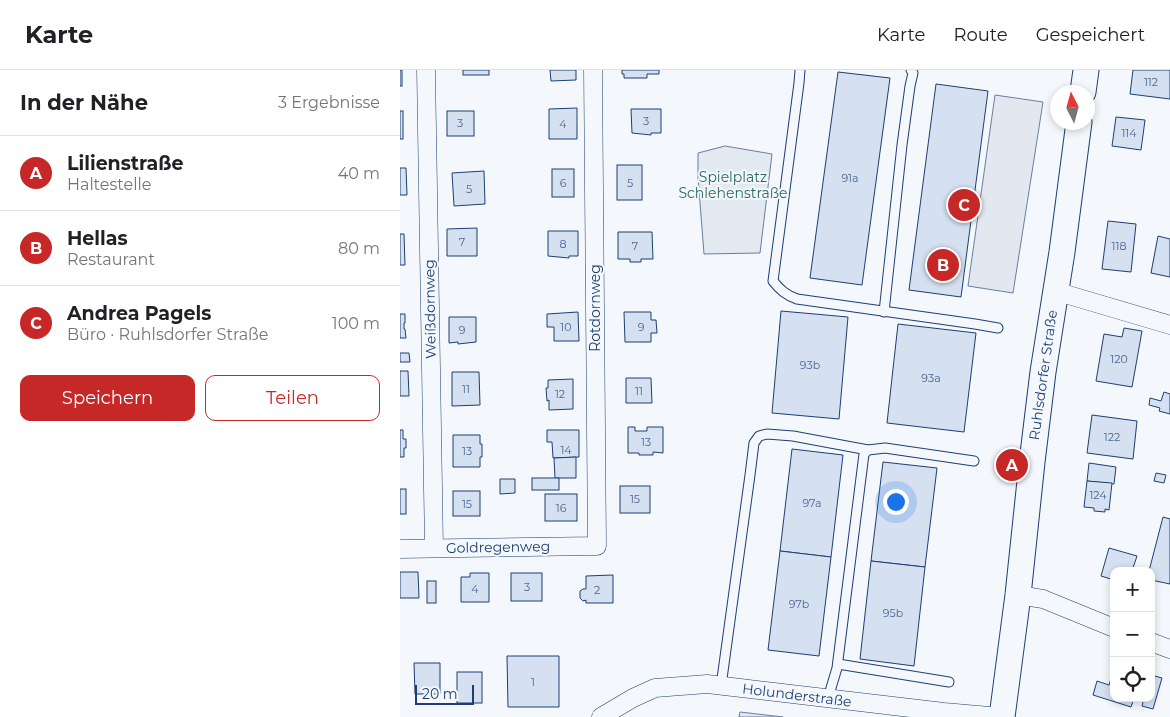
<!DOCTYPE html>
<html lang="de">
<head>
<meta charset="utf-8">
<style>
	body { margin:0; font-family:Montserrat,sans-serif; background:#f2f2f2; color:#202124 }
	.controls { position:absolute; right:15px; bottom:15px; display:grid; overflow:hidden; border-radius:10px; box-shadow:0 2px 8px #0003 }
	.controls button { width:45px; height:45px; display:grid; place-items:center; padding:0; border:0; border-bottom:1px solid #e0e0e0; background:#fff; color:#202124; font:25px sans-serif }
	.compass { position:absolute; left:650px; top:15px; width:45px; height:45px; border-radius:50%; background:#fff; box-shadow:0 2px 8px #0003; rotate:354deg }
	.scale { position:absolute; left:15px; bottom:12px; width:59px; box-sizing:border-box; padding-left:5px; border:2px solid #1d3f73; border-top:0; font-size:14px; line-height:18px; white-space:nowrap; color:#1d3f73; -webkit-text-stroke:4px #f4f7fb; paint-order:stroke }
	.you { position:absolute; left:495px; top:431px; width:18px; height:18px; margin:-12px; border:4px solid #fff; border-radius:50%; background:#1a73e8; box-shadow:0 0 0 8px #1a73e833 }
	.badge { display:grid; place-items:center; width:32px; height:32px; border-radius:50%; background:#c62828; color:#fff; font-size:16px; font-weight:700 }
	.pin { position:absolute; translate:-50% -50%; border:2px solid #fff; box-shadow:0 1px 5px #0006 }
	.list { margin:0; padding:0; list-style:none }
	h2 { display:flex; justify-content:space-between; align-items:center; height:65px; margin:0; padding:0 20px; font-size:21px }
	h2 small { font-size:16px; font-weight:400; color:#757577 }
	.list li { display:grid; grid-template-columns:32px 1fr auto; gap:15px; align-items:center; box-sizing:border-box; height:75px; padding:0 20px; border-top:1px solid #e0e0e0 }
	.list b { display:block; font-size:19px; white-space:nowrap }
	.list p { margin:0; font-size:16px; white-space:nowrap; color:#757577 }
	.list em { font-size:16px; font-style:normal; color:#757577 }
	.actions { display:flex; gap:10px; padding:15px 20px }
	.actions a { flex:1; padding:11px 0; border:1px solid #c62828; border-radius:10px; text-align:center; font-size:18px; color:#c62828 }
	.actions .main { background:#c62828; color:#fff }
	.icon { flex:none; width:28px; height:28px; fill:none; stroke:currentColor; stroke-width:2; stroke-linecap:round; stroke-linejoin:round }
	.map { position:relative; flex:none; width:770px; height:647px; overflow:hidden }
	header { display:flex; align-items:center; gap:30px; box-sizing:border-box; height:70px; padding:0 25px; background:#fff; border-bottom:1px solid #e0e0e0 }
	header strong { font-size:24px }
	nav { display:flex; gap:28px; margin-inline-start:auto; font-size:18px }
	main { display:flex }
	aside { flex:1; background:#fff }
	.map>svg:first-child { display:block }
</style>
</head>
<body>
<header>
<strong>Karte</strong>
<nav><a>Karte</a><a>Route</a><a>Gespeichert</a></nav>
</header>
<main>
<aside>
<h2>In der Nähe<small>3 Ergebnisse</small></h2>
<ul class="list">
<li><span class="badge">A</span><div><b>Lilienstraße</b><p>Haltestelle</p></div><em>40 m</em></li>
<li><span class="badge">B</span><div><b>Hellas</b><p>Restaurant</p></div><em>80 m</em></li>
<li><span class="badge">C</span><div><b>Andrea Pagels</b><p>Büro · Ruhlsdorfer Straße</p></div><em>100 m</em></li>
</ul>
<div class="actions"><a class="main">Speichern</a><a>Teilen</a></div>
</aside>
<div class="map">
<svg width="770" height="647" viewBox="0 0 770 647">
	<rect width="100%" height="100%" fill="#f4f7fb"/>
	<!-- green -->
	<polygon fill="#e3e9f0" stroke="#687fa3" points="325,76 372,84 360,183 304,184 298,107 298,83"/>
	<!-- parking -->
	<g fill="#e3e8f0" stroke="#687fa3">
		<polygon points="595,25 643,32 613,223 568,216"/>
		<polygon points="340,642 383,647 339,647"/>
	</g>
	<!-- building -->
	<g fill="#d5e0f0" stroke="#1d3f73">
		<rect x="0" y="0" width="2" height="16"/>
		<rect x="63" y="0" width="26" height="5"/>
		<polygon points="150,0 176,0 176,10 151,11"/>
		<polygon points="222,0 259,0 259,4 247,4 247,8 224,8 224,4 222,4"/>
		<polygon points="733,0 770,0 770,29 730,24"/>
		<polygon points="438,2 490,8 462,215 410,208"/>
		<polygon points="536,14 588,21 561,227 509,220"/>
		<polygon points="177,38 177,69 149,69 149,39"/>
		<polygon points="231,39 261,39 261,63 251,63 251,65 232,63"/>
		<rect x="0" y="41" width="3" height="28"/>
		<rect x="47" y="41" width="27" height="25"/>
		<polygon points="716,47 745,50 741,80 712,76"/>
		<rect x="217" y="95" width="25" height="35"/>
		<polygon points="0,98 6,98 7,125 0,125"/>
		<rect x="152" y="99" width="22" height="28"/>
		<polygon points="84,101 85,134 54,136 52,103"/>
		<polygon points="708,151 736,154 731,202 702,199"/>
		<polygon points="77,158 77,186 47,186 47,159"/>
		<polygon points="148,161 178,161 178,186 169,186 169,188 148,186"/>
		<polygon points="218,162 252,162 253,189 241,189 241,192 230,192 230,189 218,189"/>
		<polygon points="0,164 4,164 5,195 0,195"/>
		<polygon points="758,166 770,169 770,207 751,203"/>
		<polygon points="381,241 448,247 439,349 372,343"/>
		<polygon points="178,242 179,271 154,271 154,257 147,257 147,244"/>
		<polygon points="224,242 251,242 251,250 256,250 257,263 251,263 251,272 225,272"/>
		<polygon points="0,244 5,244 5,253 4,253 4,259 5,259 6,268 0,268"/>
		<polygon points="49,247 76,247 76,272 58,274 58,272 49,273"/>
		<polygon points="498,254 576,263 564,362 487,353"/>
		<polygon points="724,258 742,261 732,317 696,311 704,264 722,267"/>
		<polygon points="0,283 9,283 10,292 0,292"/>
		<polygon points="0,301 8,301 9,326 0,326"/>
		<polygon points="52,302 79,302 80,335 52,336"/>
		<polygon points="226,308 251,308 252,333 226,333"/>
		<polygon points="173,309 173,339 149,340 149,330 147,331 146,318 148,318 148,310"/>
		<polygon points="764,322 770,324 770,344 759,341 760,338 749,335 750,328 761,331"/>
		<polygon points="692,345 737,351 733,389 687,383"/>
		<polygon points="228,357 235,357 235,361 247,361 247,357 263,357 263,383 253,382 253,385 239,385 239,383 228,383"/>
		<polygon points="0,360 3,360 3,369 6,369 6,378 4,378 4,387 0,387"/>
		<polygon points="147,360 179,360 179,387 153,388 152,372 147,372"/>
		<polygon points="53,365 80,365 80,374 82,374 82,387 80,387 80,397 53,397"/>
		<polygon points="392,379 443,385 431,487 380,481"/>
		<polygon points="176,387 176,408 155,408 154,388"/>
		<polygon points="483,392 537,398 525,497 471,491"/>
		<polygon points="689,393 716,397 714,414 687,411"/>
		<polygon points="756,403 766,405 764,413 754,411"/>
		<rect x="132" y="408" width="27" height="12"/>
		<polygon points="100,409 115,409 115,423 100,424"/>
		<polygon points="687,411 712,413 709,440 705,439 705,442 694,441 694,438 684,437"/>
		<rect x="220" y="416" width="30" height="27"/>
		<rect x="0" y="419" width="6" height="25"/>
		<rect x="53" y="421" width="27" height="25"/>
		<rect x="145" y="424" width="32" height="27"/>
		<polygon points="763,447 770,449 770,514 751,510 751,501 749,501"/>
		<polygon points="709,478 737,486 732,501 714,501 714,510 701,506"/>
		<polygon points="380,481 431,487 419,586 368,580"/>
		<polygon points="471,491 525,497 514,596 460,589"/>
		<polygon points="0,502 18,502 19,528 0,528"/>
		<polygon points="70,503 89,503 89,532 61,532 61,507 70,507"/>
		<rect x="111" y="503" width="31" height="28"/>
		<polygon points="213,505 213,533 186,533 186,530 183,531 180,528 180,521 183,519 186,519 186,506"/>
		<rect x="27" y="511" width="9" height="22"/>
		<polygon points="107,586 159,586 159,637 108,637"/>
		<polygon points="14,593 40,593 40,624 15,624"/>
		<polygon points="714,599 714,628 734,628 731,637 693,625 697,611 709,615"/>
		<rect x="57" y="602" width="25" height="31"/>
		<polygon points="751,605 762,608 753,639 742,636 744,628 751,628"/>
	</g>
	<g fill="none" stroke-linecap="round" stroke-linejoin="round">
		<defs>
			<g id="lane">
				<path d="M400,0L399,13L373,211C380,220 386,225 397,229L575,254L598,258"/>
				<polyline points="484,242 502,75 510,16 513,3 511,0"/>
				<polyline points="438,594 549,612"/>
				<polyline points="321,616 350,405 354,373 359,366 367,364 393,366 468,380"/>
				<polyline points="428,628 437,598 464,384 468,380 485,378 574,391"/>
			</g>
			<g id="street">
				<polyline points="26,0 34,478"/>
				<polyline points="655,221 770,255"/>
				<polyline points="0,479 197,476 193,0"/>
				<polyline points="618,525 643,529 714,558"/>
				<polyline points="751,572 770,579"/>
				<polyline points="201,647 233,628 255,618 307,614 544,642 601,647"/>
			</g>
			<g id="secondary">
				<polyline points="683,22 686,0"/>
				<polyline points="602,647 618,525 632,392 643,302 662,182 679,52"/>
			</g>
		</defs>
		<!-- lane casing -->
		<use href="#lane" stroke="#1d3f73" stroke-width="11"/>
		<!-- street casing -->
		<use href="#street" stroke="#1d3f73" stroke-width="19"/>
		<!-- secondary casing -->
		<use href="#secondary" stroke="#1d3f73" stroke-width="27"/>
		<!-- lane -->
		<use href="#lane" stroke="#f4f7fb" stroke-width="9"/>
		<!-- street -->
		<use href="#street" stroke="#f4f7fb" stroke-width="18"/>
		<!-- secondary -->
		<use href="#secondary" stroke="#f4f7fb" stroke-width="25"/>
	</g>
	<g text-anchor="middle" stroke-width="4" stroke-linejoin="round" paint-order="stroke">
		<!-- number labels -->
		<g font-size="11" fill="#4b6792">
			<text x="751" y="16">112</text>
			<text x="246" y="55">3</text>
			<text x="60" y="57">3</text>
			<text x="163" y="58">4</text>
			<text x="729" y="67">114</text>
			<text x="450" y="112">91a</text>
			<text x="163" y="117">6</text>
			<text x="230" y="117">5</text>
			<text x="69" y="123">5</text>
			<text x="62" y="176">7</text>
			<text x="163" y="178">8</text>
			<text x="235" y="180">7</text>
			<text x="719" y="180">118</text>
			<text x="166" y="261">10</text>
			<text x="241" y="261">9</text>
			<text x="62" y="264">9</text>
			<text x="719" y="293">120</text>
			<text x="410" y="299">93b</text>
			<text x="531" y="312">93a</text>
			<text x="66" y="323">11</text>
			<text x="239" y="325">11</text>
			<text x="160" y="328">12</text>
			<text x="712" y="371">122</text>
			<text x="246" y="376">13</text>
			<text x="166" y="384">14</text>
			<text x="67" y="385">13</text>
			<text x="698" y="429">124</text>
			<text x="235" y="433">15</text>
			<text x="412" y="437">97a</text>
			<text x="67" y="438">15</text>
			<text x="161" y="442">16</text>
			<text x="127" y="521">3</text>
			<text x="75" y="523">4</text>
			<text x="197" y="524">2</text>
			<text x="399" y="538">97b</text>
			<text x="493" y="547">95b</text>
			<text x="133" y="616">1</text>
		</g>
		<!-- park labels -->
		<g font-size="14" fill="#2c6c60" stroke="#f4f7fb">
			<text x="333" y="112">Spielplatz<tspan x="333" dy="16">Schlehenstraße</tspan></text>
		</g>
		<!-- street labels -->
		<g font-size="14" fill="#1d3f73" stroke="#f4f7fb">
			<text transform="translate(195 238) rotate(-90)" y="5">Rotdornweg</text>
			<text transform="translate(30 239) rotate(-91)" y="5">Weißdornweg</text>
			<text transform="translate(643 305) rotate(-82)" y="5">Ruhlsdorfer Straße</text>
			<text transform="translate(98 477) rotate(-1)" y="5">Goldregenweg</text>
			<text transform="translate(397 625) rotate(7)" y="5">Holunderstraße</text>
		</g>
	</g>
</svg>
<div class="controls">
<button>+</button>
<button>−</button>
<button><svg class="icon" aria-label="locate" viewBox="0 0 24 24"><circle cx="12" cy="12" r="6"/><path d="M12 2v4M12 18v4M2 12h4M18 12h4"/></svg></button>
</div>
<svg class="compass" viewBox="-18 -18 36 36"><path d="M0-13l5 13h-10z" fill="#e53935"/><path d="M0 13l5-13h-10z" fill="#757577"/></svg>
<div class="scale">20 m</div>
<div class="you"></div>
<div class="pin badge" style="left:612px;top:395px">A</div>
<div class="pin badge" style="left:543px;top:195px">B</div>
<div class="pin badge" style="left:564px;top:135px">C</div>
</div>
</main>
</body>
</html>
